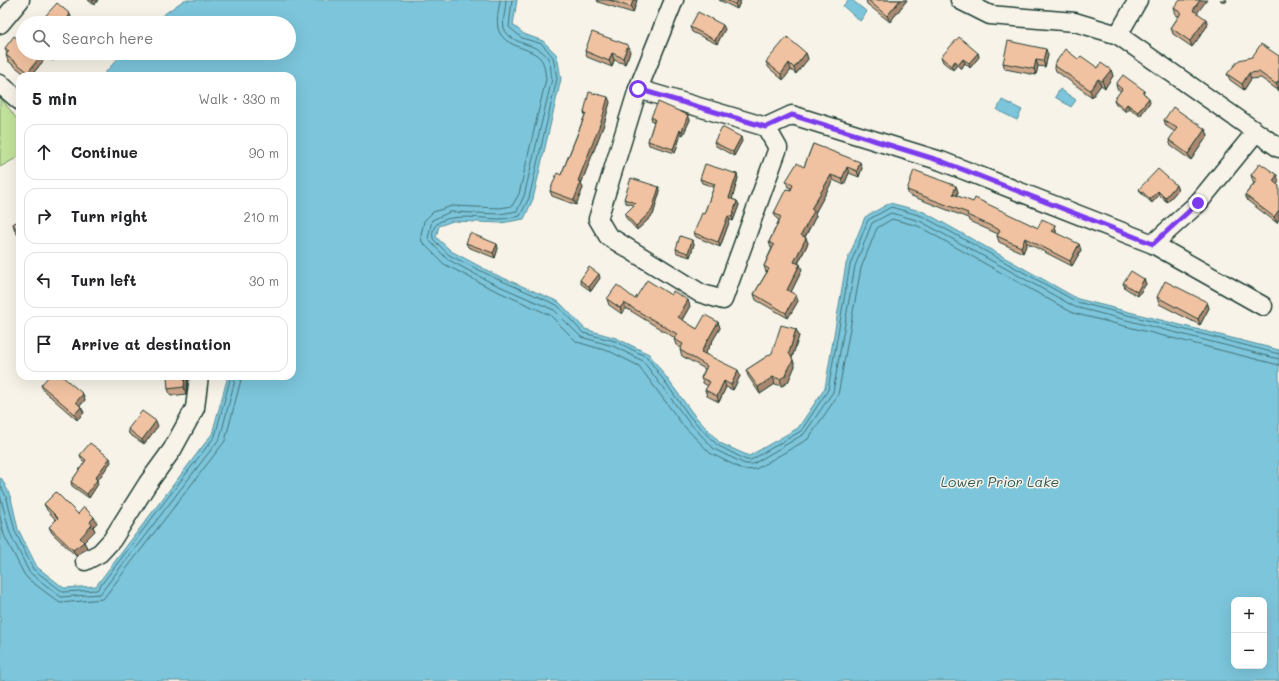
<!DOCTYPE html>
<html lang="en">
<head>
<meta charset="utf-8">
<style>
	body { margin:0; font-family:Mali,sans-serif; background:#f2f2f2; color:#202124 }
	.controls { position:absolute; right:12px; bottom:12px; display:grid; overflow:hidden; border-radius:8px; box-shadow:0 4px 16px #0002 }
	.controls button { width:36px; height:36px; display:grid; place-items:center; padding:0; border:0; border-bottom:1px solid #e0e0e0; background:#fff; color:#202124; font:20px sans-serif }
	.stop { position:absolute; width:12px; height:12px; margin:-9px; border:3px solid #7c3aed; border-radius:50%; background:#fff }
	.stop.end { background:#7c3aed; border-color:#fff; box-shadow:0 1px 4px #0008 }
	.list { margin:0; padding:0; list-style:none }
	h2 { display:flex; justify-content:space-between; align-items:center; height:52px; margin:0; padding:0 16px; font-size:17px }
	h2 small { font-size:13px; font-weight:400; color:#757577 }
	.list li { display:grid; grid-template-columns:26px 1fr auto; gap:12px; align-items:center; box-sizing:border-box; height:56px; margin:0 8px 8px; padding:0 8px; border:1px solid #e0e0e0; border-radius:12px }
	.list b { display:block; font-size:15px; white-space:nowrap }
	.list em { font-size:13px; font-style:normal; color:#757577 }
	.icon { flex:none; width:22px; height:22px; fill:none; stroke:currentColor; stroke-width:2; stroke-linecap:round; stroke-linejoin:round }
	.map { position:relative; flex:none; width:1279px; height:681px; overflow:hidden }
	.search { position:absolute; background:#fff; box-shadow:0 4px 16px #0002; left:16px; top:16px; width:280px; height:44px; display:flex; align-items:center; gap:10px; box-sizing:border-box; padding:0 14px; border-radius:22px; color:#757577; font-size:15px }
	.panel { position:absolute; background:#fff; box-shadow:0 4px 16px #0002; left:16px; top:72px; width:280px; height:308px; border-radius:12px }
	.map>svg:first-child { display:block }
</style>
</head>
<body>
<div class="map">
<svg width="1279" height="681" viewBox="0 0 1279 681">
	<rect width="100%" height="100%" fill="#f7f3e8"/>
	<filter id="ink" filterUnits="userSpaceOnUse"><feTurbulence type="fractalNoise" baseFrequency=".025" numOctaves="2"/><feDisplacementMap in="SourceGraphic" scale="8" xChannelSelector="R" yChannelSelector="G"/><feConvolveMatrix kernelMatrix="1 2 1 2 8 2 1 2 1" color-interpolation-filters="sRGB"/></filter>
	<g filter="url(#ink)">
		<!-- green -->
		<polygon fill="#c3e39b" stroke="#719068" points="0,97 20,123 20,156 0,167"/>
		<!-- water -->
		<g fill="#7bc5db" stroke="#568f98" fill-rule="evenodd">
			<path d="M184,0H517L513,25L524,34L543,41L557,55L561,79L533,199L524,219L501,223L453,221L439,226L436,237L451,251L494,274L559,302L585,329L616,338L649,354L694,415L720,443L749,456L798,428L825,388L846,264L865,217L890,203L924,212L1078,299L1279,350V681H0V478L2,479L11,498L18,529L37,567L64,588L96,586L212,434L228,376H292V76H102L123,53H289V23H152ZM1234,600H1264V666H1234Z"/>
			<polygon points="848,0 852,0 867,12 860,21 843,6"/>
			<polygon points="1060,89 1076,100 1071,107 1055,97"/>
			<polygon points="1002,100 1022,110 1017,120 997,110"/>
		</g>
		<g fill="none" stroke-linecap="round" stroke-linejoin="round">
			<!-- shore -->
			<g stroke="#447377" stroke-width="1">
				<path d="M500,0C499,9 496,20 498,28C503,50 537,46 543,63C545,68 545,74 546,79L519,194L512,206L500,208L452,206L433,212L424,221L421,235L422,242L444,264L488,287L550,315L577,342L611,352L639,366L682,424L710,453L744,470L756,469L808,439L838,395L861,268L877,228L892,219L918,226L1073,313L1279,365"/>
				<path d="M506,0C506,8 502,21 504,28C511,47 541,42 549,60C551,66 551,73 552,79L524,196L517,211L500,214L450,212L432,220L428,239L447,259L490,282L554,310L581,337L613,346L643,361L687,420L714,449L745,464H753L804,434L833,392L855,266L872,223L891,213L920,221L1075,307L1279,359"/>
				<path d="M512,0L509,27L522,38L542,44L553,57L557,79L529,198L520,216C513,217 506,219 499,219C481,219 427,208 433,239L449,255L493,277L557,305L583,333L615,341L647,357L690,417L717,445L746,460H751L801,431L828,390L850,265L868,220L891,207L922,216L1077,302L1279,354"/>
				<polyline points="0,484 7,499 15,531 33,569 63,592 97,590 215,436 231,376"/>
				<polyline points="0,495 10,533 29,572 61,597 100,594 220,438 236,376"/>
				<polyline points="0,516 4,535 24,574 28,579 60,603 103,599 225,441 242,376"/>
			</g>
			<defs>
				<g id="minor">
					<polyline points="674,0 638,89 598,219 608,236 700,293 723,300 778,148 766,127"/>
					<polyline points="960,0 990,15 1075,22 1118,35 1279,148"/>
					<polyline points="0,24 20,0"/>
					<polyline points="1118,35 1138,0"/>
					<polyline points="0,84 20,101"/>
					<polyline points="638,89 766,127 792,115 941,161 1153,244 1263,306"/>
					<polyline points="1153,244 1198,203 1255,133"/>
					<polyline points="85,561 100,553 112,540 148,483 172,450 195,408 199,376"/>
				</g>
			</defs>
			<!-- minor casing -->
			<use href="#minor" stroke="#1f3d34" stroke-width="21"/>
			<!-- minor -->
			<use href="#minor" stroke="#f7f3e8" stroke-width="18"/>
		</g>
		<!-- wall -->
		<g fill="#cfa78a" stroke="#1f3d34">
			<polygon points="88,0 98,0 94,5"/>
			<polygon points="597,0 637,0 633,13 598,2"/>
			<polygon points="719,0 741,0 737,9"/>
			<polygon points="866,0 907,0 890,22 867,4"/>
			<polygon points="1220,0 1227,0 1225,3"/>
			<polygon points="1174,8 1197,13 1208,25 1192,47 1173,34 1171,28 1179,16 1176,15"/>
			<polygon points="690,27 725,29 717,44 692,32"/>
			<polygon points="5,48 23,53 60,53 53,61 47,56 31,76 27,76 8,61 6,55 7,54"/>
			<polygon points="585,51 630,52 625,64 614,60 612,67 587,57"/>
			<polygon points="806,53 808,59 796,74 791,70 783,80 769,68 766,62"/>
			<polygon points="978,53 979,57 970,68 965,63 961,69 957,65 953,70 943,62 941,57"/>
			<polygon points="1048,55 1045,67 1038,66 1036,75 1005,69 1003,63"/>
			<polygon points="1279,56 1279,91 1261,78 1251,79 1244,90 1230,80 1227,74"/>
			<polygon points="1078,59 1098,68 1111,70 1113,76 1105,88 1101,85 1092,97 1056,71 1054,65"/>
			<polygon points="1116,84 1146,95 1150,102 1140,116 1129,108 1126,112 1116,104 1114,100 1121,91 1117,89"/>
			<polygon points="610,102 604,124 581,184 583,188 576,205 552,196 550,191 561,175 585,115 584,112"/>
			<polygon points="688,115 690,120 683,135 681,134 675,153 649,145 648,141 654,122 652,121 651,117"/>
			<polygon points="1164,120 1205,129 1208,135 1191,160 1171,146 1169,140 1175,132 1166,126"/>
			<polygon points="742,141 734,156 716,146 714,142"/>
			<polygon points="813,144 862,168 859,177 849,173 844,185 833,180 815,213 816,216 805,237 808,243 798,264 802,270 791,292 798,301 788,318 756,300 754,294 767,272 766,272 764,266 772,248 771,248 769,242 779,220 776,218 774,213 791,188 788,187 786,181 804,167"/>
			<polygon points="1251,175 1277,185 1277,223 1248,201 1245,195 1254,183 1253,182"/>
			<polygon points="738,178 732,199 737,201 739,205 733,221 730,220 720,247 696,237 694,233 704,214 714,187 702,183 700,179"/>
			<polygon points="956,186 958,192 956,196 1038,228 1055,225 1056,231 1056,233 1081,250 1072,266 1027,243 1023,253 999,242 997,236 998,234 969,221 968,218 909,195 907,190"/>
			<polygon points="659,187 660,191 653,215 637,230 626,218 625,214 634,205 626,203 624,199"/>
			<polygon points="1139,189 1178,190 1167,202 1159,195 1152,203 1141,193"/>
			<polygon points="20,220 20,238 15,231 13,224"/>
			<polygon points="466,243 498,248 495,258 468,247"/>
			<polygon points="694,244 690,257 677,253 676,249"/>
			<polygon points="600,278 591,291 581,284 580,280"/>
			<polygon points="1144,279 1146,284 1138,296 1125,288 1123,283"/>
			<polygon points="1157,297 1207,302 1209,308 1200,325 1159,304"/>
			<polygon points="607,299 635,299 690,306 682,320 697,329 718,322 720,328 705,354 740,376 733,390 726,387 719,402 707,396 705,390 708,386 703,383 701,378 705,369 682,356 680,350 681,348 676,345 674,339 675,338 626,308 622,314 609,305"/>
			<polygon points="799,336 792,358 795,366 788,382 782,386 775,384 760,394 748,376 746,370"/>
			<polygon points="171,376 188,376 186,394 171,396 168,389"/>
			<polygon points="41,385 83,394 85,400 80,406 81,407 84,413 77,420 44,391"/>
			<polygon points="158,426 144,444 129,434 128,429"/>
			<polygon points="80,455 111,462 97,481 98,484 89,498 72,486 71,482 85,462 82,460"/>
			<polygon points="44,504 78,514 97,523 93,527 95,531 84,542 87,548 76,556 52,533 49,527 56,520 47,510"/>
		</g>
		<!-- shaded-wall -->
		<g fill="#a98871" stroke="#1f3d34">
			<polygon points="92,0 98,0 94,5"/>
			<polygon points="633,0 637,0 633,13 631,7"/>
			<polygon points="738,0 741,0 737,9 735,4"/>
			<polygon points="900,0 907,0 890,22 887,16"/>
			<polygon points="1200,0 1207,0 1195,16 1193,10"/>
			<polygon points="1224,0 1227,0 1225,3"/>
			<polygon points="70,14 72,20 70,23 68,17"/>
			<polygon points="1206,19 1208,25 1192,47 1190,41"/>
			<polygon points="723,25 725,29 717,44 715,40"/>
			<polygon points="628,45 630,52 625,64 623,58"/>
			<polygon points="1046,49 1048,55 1045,67 1043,61"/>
			<polygon points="43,53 46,53 47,56 31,76 29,76 28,72"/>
			<polygon points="53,53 60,53 53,61 51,56"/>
			<polygon points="612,53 614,60 612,67 609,61"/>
			<polygon points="806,53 808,59 796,74 794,68"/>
			<polygon points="978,53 979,57 970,68 969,63"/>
			<polygon points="963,59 965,63 961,69 959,64"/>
			<polygon points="1036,60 1038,66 1036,75 1034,69"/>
			<polygon points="955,61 957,65 953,70 951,66"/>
			<polygon points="789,63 791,70 783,80 781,74"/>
			<polygon points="1111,70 1113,76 1105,88 1102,81"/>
			<polygon points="1249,73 1251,79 1244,90 1242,84"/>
			<polygon points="1098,79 1101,85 1092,97 1090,90"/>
			<polygon points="1279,80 1279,91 1276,84"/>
			<polygon points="608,97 610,102 604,124 581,184 583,188 576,205 574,200 578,181"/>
			<polygon points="1149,98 1150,102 1140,116 1138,112"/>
			<polygon points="1127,104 1129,108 1126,112 1124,108"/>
			<polygon points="688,115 690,120 683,135 682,131"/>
			<polygon points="1205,129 1208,135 1191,160 1188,154"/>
			<polygon points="680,130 681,134 675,153 673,149"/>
			<polygon points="741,137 742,141 734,156 733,152"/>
			<polygon points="860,162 862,168 859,177 857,171"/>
			<polygon points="847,167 849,173 844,185 842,179"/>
			<polygon points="737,174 738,178 731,203 729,198"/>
			<polygon points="831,175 833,180 815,213 816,216 803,241 801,235 811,209"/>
			<polygon points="1277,175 1279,182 1275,187 1273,181"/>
			<polygon points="1176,185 1178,190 1167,202 1165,198"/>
			<polygon points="956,186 958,192 955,200 953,194"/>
			<polygon points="659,187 660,191 653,215 637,230 636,226"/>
			<polygon points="1158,191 1159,195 1152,203 1150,199"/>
			<polygon points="737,201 739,205 733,221 732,217"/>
			<polygon points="1279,210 1279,219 1277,223 1274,217"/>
			<polygon points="728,216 730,220 720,247 718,242"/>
			<polygon points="1055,225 1056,231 1054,236 1052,231"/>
			<polygon points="806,238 808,243 796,267 794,262"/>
			<polygon points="1025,238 1027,243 1023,253 1021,247"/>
			<polygon points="692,240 694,244 690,257 688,253"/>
			<polygon points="497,244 498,248 495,258 493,253"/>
			<polygon points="1079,244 1081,250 1072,266 1070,261"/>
			<polygon points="800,264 802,270 789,296 787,290"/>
			<polygon points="599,274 600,278 591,291 589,287"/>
			<polygon points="1144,279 1146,284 1138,296 1137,292"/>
			<polygon points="796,295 798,301 788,318 786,313"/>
			<polygon points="688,300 690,306 680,323 678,317"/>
			<polygon points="1207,302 1209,308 1200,325 1198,319"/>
			<polygon points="624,303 626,308 622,314 620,308"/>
			<polygon points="718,322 720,328 703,357 701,352"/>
			<polygon points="796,329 799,336 791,360 789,353"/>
			<polygon points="793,360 795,366 788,382 782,386 780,379"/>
			<polygon points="738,370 740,376 733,390 731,385"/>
			<polygon points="185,376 188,376 186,394 184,387"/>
			<polygon points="773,377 775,384 760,394 758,387"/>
			<polygon points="724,381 726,387 719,402 717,396"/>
			<polygon points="83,394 85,400 78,408 76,402"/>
			<polygon points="81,407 84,413 77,420 75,414"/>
			<polygon points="156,421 158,426 144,444 142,440"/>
			<polygon points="110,458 111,462 97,481 98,484 89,498 87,494 95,478"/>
			<polygon points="94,517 97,523 93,527 95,531 82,544 84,542 87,548 76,556 73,550 80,538 90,522"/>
		</g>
		<!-- building -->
		<g fill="#f1c2a1" stroke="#1f3d34">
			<polygon points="609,0 633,0 631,7"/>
			<polygon points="726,0 738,0 735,4"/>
			<polygon points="868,0 900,0 887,16"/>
			<polygon points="1180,0 1200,0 1193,10 1206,19 1190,41 1171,28 1181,13 1174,8"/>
			<polygon points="57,3 70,14 68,17 74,23 39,23"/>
			<polygon points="698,12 723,25 715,40 690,27"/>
			<polygon points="592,32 628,45 623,58 612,53 609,61 585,51"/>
			<polygon points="14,36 22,42 23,41 23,53 43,53 28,72 6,55 9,51 5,48"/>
			<polygon points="787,37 806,53 794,68 789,63 781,74 766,62"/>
			<polygon points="959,37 978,53 969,63 963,59 959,64 955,61 951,66 941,57"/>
			<polygon points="1008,41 1046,49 1043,61 1036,60 1034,69 1003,63"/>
			<polygon points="1261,44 1279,56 1279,80 1276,84 1259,72 1249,73 1242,84 1227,74 1239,60 1252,57"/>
			<polygon points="1065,49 1078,59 1081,56 1098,68 1101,63 1111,70 1102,81 1098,79 1090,90 1054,65"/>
			<polygon points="48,53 53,53 51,56"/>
			<polygon points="1123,75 1145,91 1143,93 1149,98 1138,112 1127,104 1124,108 1114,100 1122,89 1116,84"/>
			<polygon points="589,92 608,97 602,119 578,181 581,182 574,200 550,191 557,173 561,175 586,113 584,112"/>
			<polygon points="658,102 688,115 682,131 680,130 673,149 648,141 655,119 651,117"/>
			<polygon points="1173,107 1205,129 1188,154 1169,140 1177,128 1164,120"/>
			<polygon points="722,127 741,137 733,152 714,142"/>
			<polygon points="813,144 860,162 857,171 847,167 842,179 831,175 811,209 814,211 801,235 806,238 794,262 800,264 787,290 796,295 786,313 754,294 769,269 764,266 774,245 769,242 781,217 774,213 786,189 791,190 793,185 786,181 797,163 804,167"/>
			<polygon points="1260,163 1277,175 1273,181 1279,186 1279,210 1274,217 1245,195 1257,180 1251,175"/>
			<polygon points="705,164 737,174 729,198 737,201 732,217 728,216 718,242 694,233 702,213 704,214 715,184 700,179"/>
			<polygon points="1158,169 1176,185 1165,198 1158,191 1150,199 1139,189"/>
			<polygon points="914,170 956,186 953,194 973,202 975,198 1038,228 1042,219 1055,225 1052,231 1079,244 1070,261 1025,238 1021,247 997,236 1000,230 967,215 968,213 907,190"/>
			<polygon points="631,178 659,187 652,210 636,226 625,214 636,203 624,199"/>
			<polygon points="20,220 20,235 13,224"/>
			<polygon points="470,233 497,244 493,253 466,243"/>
			<polygon points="680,236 692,240 688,253 676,249"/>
			<polygon points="589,267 599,274 589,287 580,280"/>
			<polygon points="1131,271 1144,279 1137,292 1123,283"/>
			<polygon points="647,280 671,295 673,291 688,300 678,317 697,329 705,315 718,322 701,352 738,370 731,385 724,381 717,396 705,390 710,382 701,378 707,366 680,350 683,344 674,339 677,334 624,303 620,308 607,299 617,285 635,299"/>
			<polygon points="1165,281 1207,302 1198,319 1157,297"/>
			<polygon points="781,325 796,329 789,353 793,360 785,376 780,379 773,377 758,387 746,370 772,353"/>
			<polygon points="49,376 62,376 83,394 76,402 81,407 75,414 41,385"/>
			<polygon points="167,376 185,376 184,387 168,389"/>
			<polygon points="142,411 156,421 142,440 128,429"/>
			<polygon points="90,443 110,458 95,478 97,480 87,494 71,482 86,460 80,455"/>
			<polygon points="56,492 78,514 84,507 94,517 90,522 92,525 80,538 84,542 73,550 49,527 58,518 44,504"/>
		</g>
	</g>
	<g fill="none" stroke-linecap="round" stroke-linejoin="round" filter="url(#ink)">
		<!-- route -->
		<polyline stroke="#7c3aed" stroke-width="5" points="638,89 766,127 792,115 941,161 1153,244 1198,203"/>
	</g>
	<g text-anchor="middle" stroke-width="3" stroke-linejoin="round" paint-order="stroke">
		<!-- water labels -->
		<g font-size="14" font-style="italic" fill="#315855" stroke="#f7f3e8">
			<text x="1000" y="487">Lower Prior Lake</text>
		</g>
	</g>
</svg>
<div class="controls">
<button>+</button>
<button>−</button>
</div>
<div class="stop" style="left:638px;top:89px"></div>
<div class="stop end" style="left:1198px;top:203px"></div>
<div class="search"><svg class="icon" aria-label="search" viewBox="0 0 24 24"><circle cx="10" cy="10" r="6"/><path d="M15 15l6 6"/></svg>Search here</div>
<section class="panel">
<h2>5 min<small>Walk · 330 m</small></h2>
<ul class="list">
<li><svg class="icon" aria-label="ahead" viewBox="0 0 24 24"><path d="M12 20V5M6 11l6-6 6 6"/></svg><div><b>Continue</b></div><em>90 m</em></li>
<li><svg class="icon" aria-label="right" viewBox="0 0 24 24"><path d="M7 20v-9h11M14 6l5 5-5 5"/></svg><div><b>Turn right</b></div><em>210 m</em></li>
<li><svg class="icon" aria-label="left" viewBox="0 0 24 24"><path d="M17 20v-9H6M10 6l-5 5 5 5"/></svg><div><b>Turn left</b></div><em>30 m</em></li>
<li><svg class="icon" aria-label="arrive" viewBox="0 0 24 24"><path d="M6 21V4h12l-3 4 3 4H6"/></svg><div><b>Arrive at destination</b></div></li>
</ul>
</section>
</div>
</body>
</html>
